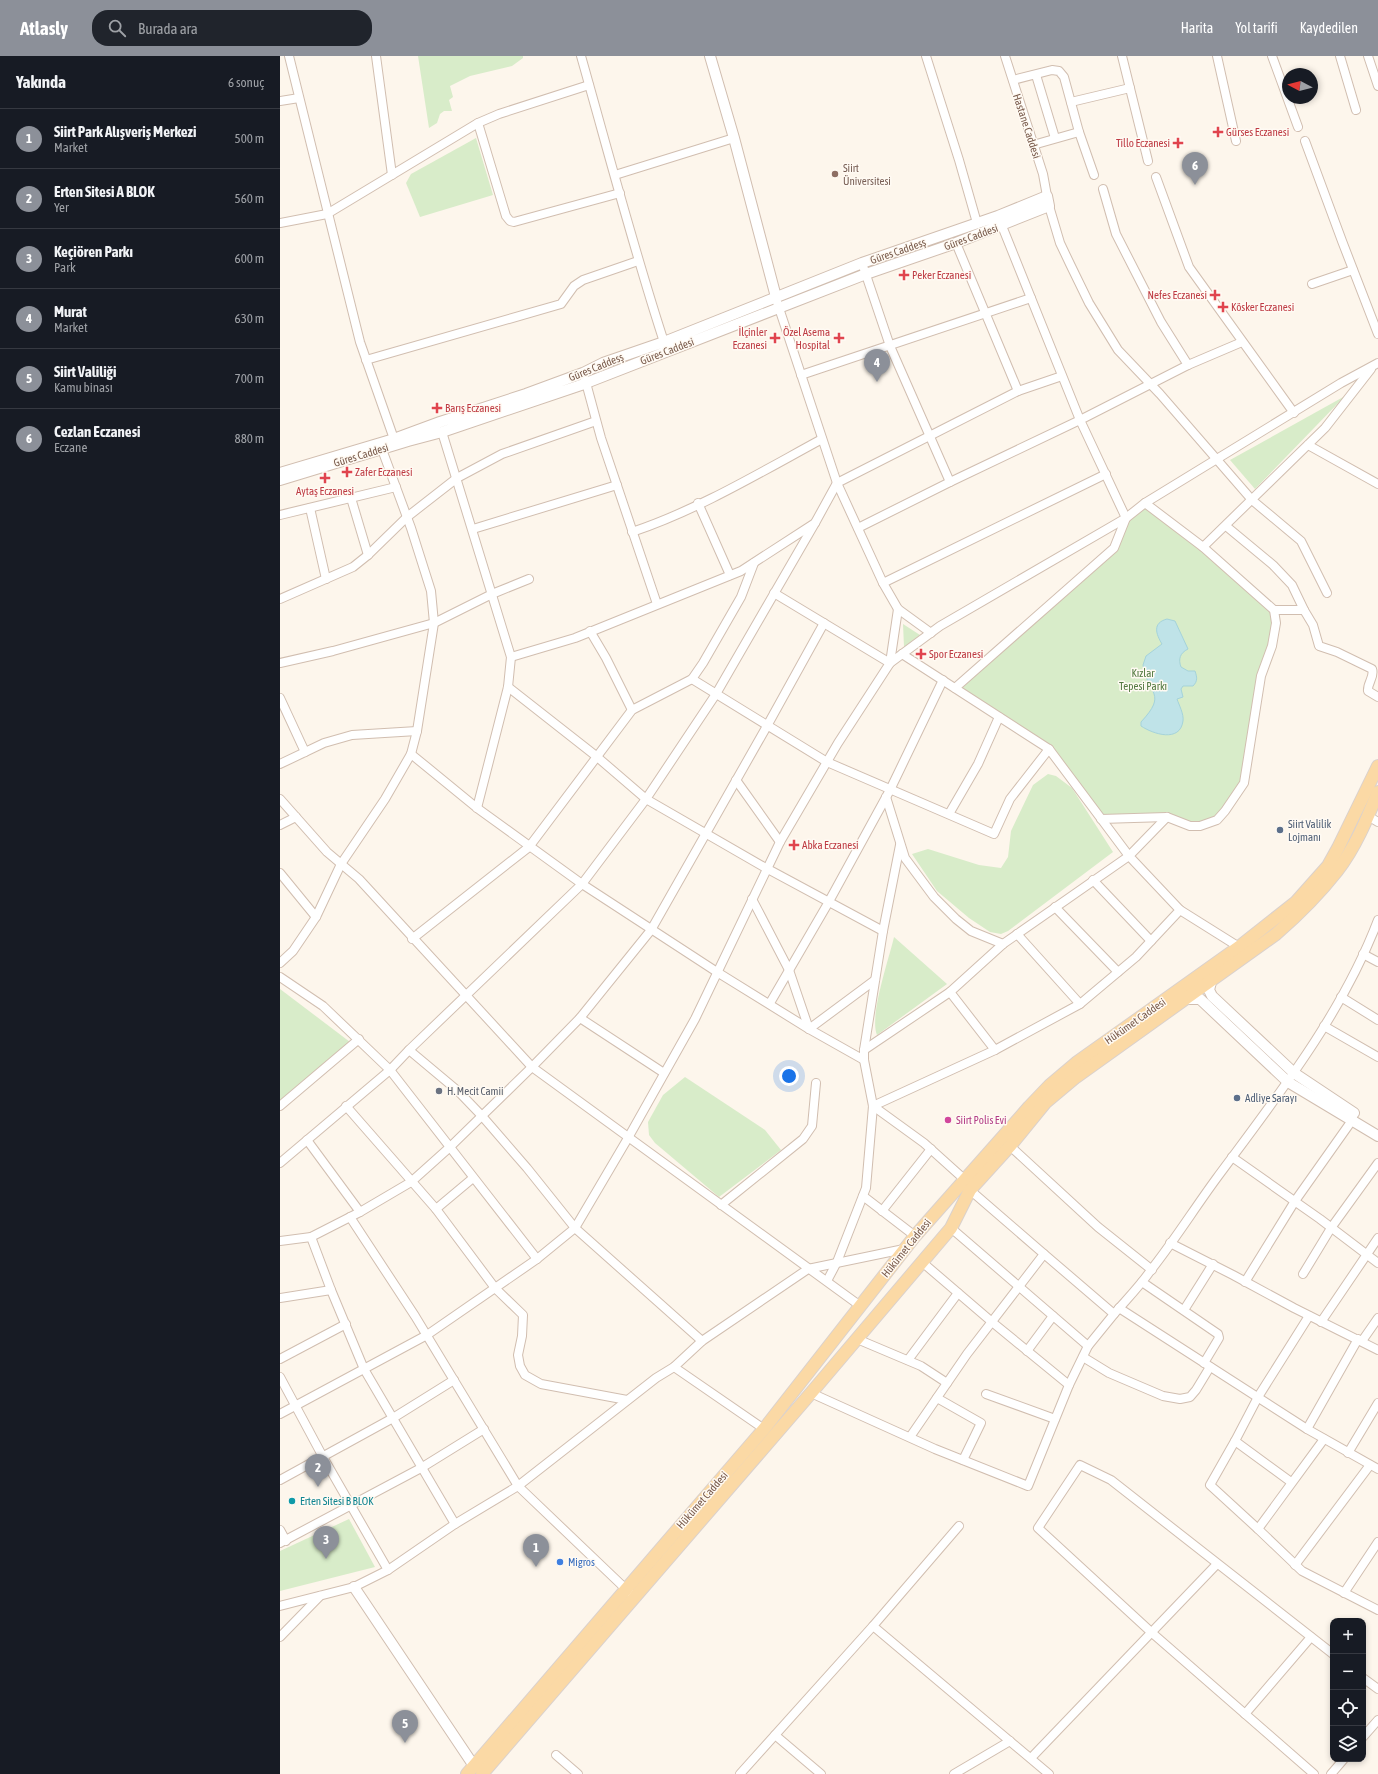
<!DOCTYPE html>
<html lang="tr">
<head>
<meta charset="utf-8">
<style>
	body { margin:0; font-family:"Asap Condensed",sans-serif; background:#20242c; color:#f1f3f6 }
	.controls { position:absolute; right:12px; bottom:12px; display:grid; overflow:hidden; border-radius:8px; box-shadow:0 2px 6px #0003 }
	.controls button { width:36px; height:36px; display:grid; place-items:center; padding:0; border:0; border-bottom:1px solid #363941; background:#171b24; color:#f1f3f6; font:20px sans-serif }
	.compass { position:absolute; left:1002px; top:12px; width:36px; height:36px; border-radius:50%; background:#171b24; box-shadow:0 2px 6px #0003; rotate:277deg }
	.you { position:absolute; left:509px; top:1020px; width:14px; height:14px; margin:-10px; border:3px solid #fff; border-radius:50%; background:#1a73e8; box-shadow:0 0 0 6px #1a73e833 }
	.badge { display:grid; place-items:center; width:26px; height:26px; border-radius:50%; background:#8c9099; color:#fff; font-size:13px; font-weight:700 }
	.pin { position:absolute; translate:-50% -33px; filter:drop-shadow(0 1px 2px #0008) }
	.pin::after { content:''; position:absolute; top:21px; width:14px; height:12px; background:inherit; clip-path:polygon(0 0,100% 0,50% 100%) }
	.list { margin:0; padding:0; list-style:none }
	h2 { display:flex; justify-content:space-between; align-items:center; height:52px; margin:0; padding:0 16px; font-size:17px }
	h2 small { font-size:13px; font-weight:400; color:#9ea1a6 }
	.list li { display:grid; grid-template-columns:26px 1fr auto; gap:12px; align-items:center; box-sizing:border-box; height:60px; padding:0 16px; border-top:1px solid #363941 }
	.list b { display:block; font-size:15px; white-space:nowrap }
	.list p { margin:0; font-size:13px; white-space:nowrap; color:#9ea1a6 }
	.list em { font-size:13px; font-style:normal; color:#9ea1a6 }
	.icon { flex:none; width:22px; height:22px; fill:none; stroke:currentColor; stroke-width:2; stroke-linecap:round; stroke-linejoin:round }
	.map { position:relative; flex:none; width:1098px; height:1718px; overflow:hidden }
	header { display:flex; align-items:center; gap:24px; box-sizing:border-box; height:56px; padding:0 20px; background:#8c9099; color:#fff }
	header strong { font-size:19px }
	nav { display:flex; gap:22px; margin-inline-start:auto; font-size:14px }
	.search { width:280px; height:36px; background:#20242c; display:flex; align-items:center; gap:10px; box-sizing:border-box; padding:0 14px; border-radius:16px; color:#9ea1a6; font-size:15px }
	main { display:flex }
	aside { flex:1; background:#171b24 }
	.map>svg:first-child { display:block }
</style>
</head>
<body>
<header>
<strong>Atlasly</strong>
<div class="search"><svg class="icon" aria-label="search" viewBox="0 0 24 24"><circle cx="10" cy="10" r="6"/><path d="M15 15l6 6"/></svg>Burada ara</div>
<nav><a>Harita</a><a>Yol tarifi</a><a>Kaydedilen</a></nav>
</header>
<main>
<aside>
<h2>Yakında<small>6 sonuç</small></h2>
<ul class="list">
<li><span class="badge">1</span><div><b>Siirt Park Alışveriş Merkezi</b><p>Market</p></div><em>500 m</em></li>
<li><span class="badge">2</span><div><b>Erten Sitesi A BLOK</b><p>Yer</p></div><em>560 m</em></li>
<li><span class="badge">3</span><div><b>Keçiören Parkı</b><p>Park</p></div><em>600 m</em></li>
<li><span class="badge">4</span><div><b>Murat</b><p>Market</p></div><em>630 m</em></li>
<li><span class="badge">5</span><div><b>Siirt Valiliği</b><p>Kamu binası</p></div><em>700 m</em></li>
<li><span class="badge">6</span><div><b>Cezlan Eczanesi</b><p>Eczane</p></div><em>880 m</em></li>
</ul>
</aside>
<div class="map">
<svg width="1098" height="1718" viewBox="0 0 1098 1718">
	<rect width="100%" height="100%" fill="#fdf6ec"/>
	<!-- green -->
	<g fill="#d8ecc9">
		<polygon points="138,0 243,0 243,2 232,10 190,20 170,30 173,41 169,44 172,55 164,55 160,58 157,67 149,72"/>
		<polygon points="196,82 213,139 140,161 126,127 131,118"/>
		<polygon points="1065,340 975,433 950,404"/>
		<polygon points="865,447 994,554 996,567 981,620 964,727 945,755 920,770 887,761 821,763 769,693 675,632 834,492 846,462"/>
		<polygon points="623,568 640,579 624,591"/>
		<polygon points="768,718 776,720 792,732 833,796 728,875 721,878 710,876 689,862 657,835 632,798 648,793 699,809 721,812 728,801 731,775 753,729"/>
		<path d="M614,881L667,928L597,979C589,960 609,903 614,881Z"/>
		<polygon points="0,933 70,986 0,1045"/>
		<polygon points="405,1021 485,1074 501,1094 439,1141 375,1087 369,1079 368,1066 383,1039"/>
		<polygon points="69,1463 95,1511 0,1535 0,1495"/>
	</g>
	<!-- water -->
	<path fill="#bfe3e8" stroke="#a5d3da" d="M887,563L895,565L908,593C900,597 898,603 901,611L908,615H915C917,621 918,625 913,630H903L901,633L903,641L897,643C899,649 904,658 903,665C900,687 873,678 861,670V666C888,637 868,639 863,609L866,600L882,588C876,578 872,567 887,563Z"/>
	<g fill="none" stroke-linecap="round" stroke-linejoin="round">
		<defs>
			<g id="minor">
				<polyline points="9,0 80,286 114,383"/>
				<polyline points="96,0 112,119"/>
				<path d="M301,0C328,95 353,191 384,286"/>
				<polyline points="646,0 679,104 697,167"/>
				<polyline points="725,0 763,118 767,140"/>
				<polyline points="842,0 868,105"/>
				<polyline points="937,0 956,85"/>
				<polyline points="992,0 1018,71"/>
				<polyline points="1060,0 1076,54"/>
				<polyline points="1088,0 1098,30"/>
				<polyline points="756,19 775,82"/>
				<polyline points="733,24 772,14 779,15 784,21 799,76 814,119"/>
				<polyline points="0,45 19,42"/>
				<polyline points="791,46 850,32"/>
				<polyline points="198,67 226,160 230,165 234,166 340,137"/>
				<polyline points="1025,85 1062,185 1098,278"/>
				<polyline points="753,89 799,76"/>
				<polyline points="335,119 454,82"/>
				<polyline points="876,121 909,211 1014,357"/>
				<polyline points="823,133 836,178 881,266 908,309"/>
				<polyline points="769,150 780,187 790,208 809,247 838,294 880,338 972,444 1021,485 1047,537"/>
				<polyline points="0,167 47,158 198,67 219,58 309,29"/>
				<polyline points="676,187 738,335"/>
				<polyline points="582,207 610,290 670,426"/>
				<polyline points="1032,228 1073,214"/>
				<polyline points="497,246 557,427 603,527 618,553 651,577"/>
				<polyline points="86,304 281,248 294,230 303,224 358,205"/>
				<polyline points="521,319 751,242"/>
				<polyline points="305,323 321,382 377,548"/>
				<polyline points="162,376 231,601 228,631 197,752"/>
				<polyline points="1028,389 1098,428"/>
				<polyline points="71,442 88,499"/>
				<polyline points="418,447 450,519"/>
				<polyline points="30,452 46,523"/>
				<polyline points="0,459 116,431"/>
				<polyline points="946,470 993,509 1012,529 1024,554 994,554"/>
				<polyline points="578,472 670,426 800,364 908,309 962,286"/>
				<polyline points="193,473 337,429"/>
				<path d="M352,476C418,454 481,416 542,383"/>
				<polyline points="923,491 1045,372 1091,313"/>
				<polyline points="603,527 826,418"/>
				<polyline points="494,537 610,607"/>
				<polyline points="0,543 73,511 88,499 127,461 177,422 222,398 316,365"/>
				<path d="M1024,554L1033,569L1039,590L1057,596L1092,613C1095,621 1087,627 1088,635L1098,641"/>
				<polyline points="310,575 326,602 352,654"/>
				<polyline points="231,601 295,582 461,515 535,467 557,427 738,335 782,320"/>
				<polyline points="0,607 53,595 154,567 212,538 249,523"/>
				<polyline points="610,607 618,553"/>
				<polyline points="412,623 547,706 714,778 730,743 769,693"/>
				<polyline points="228,631 316,700 366,743 484,811 603,875"/>
				<polyline points="675,632 834,492 846,462 800,364 720,165"/>
				<polyline points="0,642 25,696"/>
				<polyline points="131,698 197,752 302,828 437,916 529,973 584,1004"/>
				<polyline points="0,708 44,687 72,679 137,675"/>
				<polyline points="456,724 500,786"/>
				<polyline points="606,741 625,802 654,841 676,863 691,875 723,888"/>
				<polyline points="0,743 47,796 79,823 252,1011 579,1249"/>
				<polyline points="669,758 698,708 719,661"/>
				<polyline points="1088,760 1098,766"/>
				<polyline points="821,763 887,761 910,770 920,770 937,764 945,755 964,727 981,620 992,590 996,567 994,554 923,491 865,447"/>
				<polyline points="0,769 16,761"/>
				<polyline points="0,817 36,861"/>
				<polyline points="813,824 871,885"/>
				<polyline points="472,843 509,914 529,973"/>
				<polyline points="775,851 838,916"/>
				<polyline points="900,854 959,891"/>
				<polyline points="737,878 800,948 856,901 900,854 849,800 887,761"/>
				<polyline points="132,883 249,791 352,654 412,623 423,607 461,541 474,507"/>
				<polyline points="1083,898 1098,906"/>
				<polyline points="0,907 13,895 36,861 61,808 105,743 131,698 137,675 154,567 151,535 131,472 100,388"/>
				<polyline points="0,921 43,950 110,1014 257,1203"/>
				<polyline points="670,936 715,994"/>
				<polyline points="1061,941 1098,964"/>
				<polyline points="490,947 547,849 610,734 663,624"/>
				<polyline points="300,962 384,1017"/>
				<polyline points="1044,970 1098,1001"/>
				<polyline points="529,973 595,924"/>
				<polyline points="129,994 178,1035 202,1060 247,1112 295,1172 422,1285"/>
				<polyline points="584,994 670,936 723,888 849,800 769,693 622,598"/>
				<polyline points="0,1050 79,983"/>
				<polyline points="66,1050 156,1153 215,1232 243,1259 242,1280 238,1299 240,1310 245,1319 261,1328 347,1344"/>
				<polyline points="27,1084 80,1156"/>
				<polyline points="730,1090 818,1171 872,1214"/>
				<polyline points="952,1101 1040,1163 1098,1207"/>
				<polyline points="0,1107 110,1014 129,994 302,828 366,743 436,638 535,467"/>
				<polyline points="684,1123 644,1087 593,1050 715,994 800,948"/>
				<polyline points="583,1140 635,1180"/>
				<polyline points="441,1149 523,1083 532,1070 536,1027"/>
				<polyline points="156,1153 193,1122"/>
				<polyline points="602,1155 651,1093"/>
				<polyline points="70,1161 135,1260 238,1430 350,1537"/>
				<polyline points="671,1172 808,1290"/>
				<polyline points="31,1181 51,1234 84,1313 175,1468"/>
				<polyline points="0,1185 31,1181 80,1156 131,1126 170,1091 252,1011 300,962 371,874 487,670 544,567"/>
				<polyline points="890,1187 953,1219 1014,1252 1098,1294"/>
				<polyline points="642,1206 712,1266 789,1329"/>
				<polyline points="1023,1218 1051,1172 1098,1107"/>
				<polyline points="547,1225 557,1206 586,1132 593,1050 584,1004 584,994 603,875 620,789"/>
				<polyline points="862,1226 938,1278 939,1282 924,1307"/>
				<polyline points="965,1226 1015,1145 1073,1063"/>
				<polyline points="0,1242 51,1234"/>
				<polyline points="839,1252 1027,1373 1098,1413"/>
				<polyline points="904,1254 933,1208"/>
				<path d="M834,1258C846,1244 860,1230 871,1214C894,1185 914,1153 936,1123C996,1042 1062,959 1098,864"/>
				<polyline points="1041,1266 1098,1182"/>
				<polyline points="577,1283 641,1310 667,1327"/>
				<polyline points="1082,1285 1098,1262"/>
				<polyline points="747,1295 773,1260"/>
				<polyline points="803,1301 829,1317 883,1340 900,1343 910,1341 916,1334 930,1311"/>
				<polyline points="0,1303 66,1268"/>
				<polyline points="628,1304 678,1237"/>
				<polyline points="394,1311 484,1373"/>
				<polyline points="0,1321 43,1401 108,1514"/>
				<polyline points="531,1337 655,1393 748,1430 789,1329 808,1290 834,1258 764,1198"/>
				<polyline points="706,1338 775,1363"/>
				<polyline points="657,1342 701,1367 683,1404"/>
				<polyline points="0,1358 147,1279 257,1203 295,1172 348,1082 415,963 500,786 558,687 610,607 660,570 846,462 865,447 1061,327 1098,307"/>
				<polyline points="1027,1373 1078,1283"/>
				<polyline points="630,1381 687,1298 764,1198 690,1134"/>
				<polyline points="1044,1383 978,1473 1022,1515 1098,1554"/>
				<polyline points="955,1385 930,1429 978,1473"/>
				<polyline points="1068,1397 1098,1347"/>
				<polyline points="0,1424 113,1362 174,1324"/>
				<polyline points="1011,1426 955,1385 978,1341 1029,1260"/>
				<polyline points="679,1470 593,1570 769,1718"/>
				<polyline points="0,1474 6,1485"/>
				<polyline points="0,1487 141,1412 204,1373"/>
				<polyline points="1015,1509 1090,1409"/>
				<polyline points="1064,1537 1098,1486"/>
				<polyline points="0,1550 74,1531 108,1514 175,1468 238,1430 376,1322 394,1311 422,1285 528,1213 624,1193"/>
				<polyline points="0,1581 40,1540"/>
				<polyline points="1083,1622 1098,1633"/>
				<polyline points="965,1658 1031,1581"/>
				<polyline points="495,1679 541,1718"/>
				<polyline points="1083,1681 1098,1664"/>
				<polyline points="276,1699 298,1718"/>
				<polyline points="751,1702 937,1508"/>
				<polyline points="460,1718 593,1570"/>
				<polyline points="674,1718 730,1685"/>
				<polyline points="1034,1718 871,1576 758,1472 800,1409 831,1424 1053,1598"/>
				<polyline points="1051,1718 1064,1703"/>
			</g>
			<g id="tertiary">
				<polyline points="430,0 454,82 496,241"/>
				<polyline points="0,417 114,383 160,366 246,338 303,317 323,307 384,286 582,207 718,160 767,140 769,150 676,187 586,218 301,329 162,376 128,385 0,424"/>
				<polyline points="931,926 929,934 932,940 1014,1017 1074,1057"/>
				<polyline points="903,943 920,943 1008,1026 1098,1080"/>
				<polyline points="74,1531 194,1710"/>
			</g>
			<g id="primary">
				<polyline points="187,1718 484,1373 635,1180 749,1051 770,1029 796,1007 959,891 1016,846 1048,810 1058,792 1098,710"/>
				<path d="M202,1718L531,1337L671,1172L690,1134L730,1090L765,1047L796,1021L996,878C1018,859 1039,838 1057,815C1075,792 1087,763 1098,736"/>
			</g>
		</defs>
		<!-- minor casing -->
		<use href="#minor" stroke="#d1beb0" stroke-width="10"/>
		<!-- tertiary casing -->
		<use href="#tertiary" stroke="#d1beb0" stroke-width="12"/>
		<!-- primary casing -->
		<use href="#primary" stroke="#dad1cd" stroke-width="14"/>
		<!-- minor -->
		<use href="#minor" stroke="#fff" stroke-width="8"/>
		<!-- tertiary -->
		<use href="#tertiary" stroke="#fff" stroke-width="10"/>
		<!-- primary -->
		<use href="#primary" stroke="#fbd9a5" stroke-width="12"/>
	</g>
	<!-- markers -->
	<g fill="#e0444e" stroke="#fffaf3" stroke-width="1.5">
		<path d="M936 70h4v4h4v4h-4v4h-4v-4h-4v-4h4z"/>
		<path d="M896 81h4v4h4v4h-4v4h-4v-4h-4v-4h4z"/>
		<path d="M622 213h4v4h4v4h-4v4h-4v-4h-4v-4h4z"/>
		<path d="M933 233h4v4h4v4h-4v4h-4v-4h-4v-4h4z"/>
		<path d="M941 245h4v4h4v4h-4v4h-4v-4h-4v-4h4z"/>
		<path d="M493 276h4v4h4v4h-4v4h-4v-4h-4v-4h4z"/>
		<path d="M557 276h4v4h4v4h-4v4h-4v-4h-4v-4h4z"/>
		<path d="M155 346h4v4h4v4h-4v4h-4v-4h-4v-4h4z"/>
		<path d="M65 410h4v4h4v4h-4v4h-4v-4h-4v-4h4z"/>
		<path d="M43 416h4v4h4v4h-4v4h-4v-4h-4v-4h4z"/>
		<path d="M639 592h4v4h4v4h-4v4h-4v-4h-4v-4h4z"/>
		<path d="M512 783h4v4h4v4h-4v4h-4v-4h-4v-4h4z"/>
	</g>
	<circle fill="#8d6e63" stroke="#fffaf3" stroke-width="1.5" cx="555" cy="118" r="4"/>
	<g fill="#5c6f8a" stroke="#fffaf3" stroke-width="1.5">
		<circle cx="1000" cy="774" r="4"/>
		<circle cx="957" cy="1042" r="4"/>
	</g>
	<circle fill="#6b7280" stroke="#fffaf3" stroke-width="1.5" cx="159" cy="1035" r="4"/>
	<circle fill="#d1479c" stroke="#fffaf3" stroke-width="1.5" cx="668" cy="1064" r="4"/>
	<circle fill="#0f9aa8" stroke="#fffaf3" stroke-width="1.5" cx="12" cy="1445" r="4"/>
	<circle fill="#3f7fe0" stroke="#fffaf3" stroke-width="1.5" cx="280" cy="1506" r="4"/>
	<g text-anchor="middle" stroke-width="3" stroke-linejoin="round" paint-order="stroke">
		<!-- street labels -->
		<g font-size="11" fill="#7a5c4d" stroke="#fffaf3">
			<text transform="translate(747 70) rotate(72)" y="4">Hastane Caddesi</text>
			<text transform="translate(691 181) rotate(-20)" y="4">Güres Caddesi</text>
			<text transform="translate(618 195) rotate(-19)" y="4">Güres Caddesş</text>
			<text transform="translate(387 295) rotate(-21)" y="4">Güres Caddesi</text>
			<text transform="translate(316 311) rotate(-22)" y="4">Güres Caddesş</text>
			<text transform="translate(81 399) rotate(-17)" y="4">Güres Caddesi</text>
			<text transform="translate(855 965) rotate(-35)" y="4">Hükümet Caddesi</text>
			<text transform="translate(626 1192) rotate(-51)" y="4">Hükümet Caddesi</text>
			<text transform="translate(422 1444) rotate(-49)" y="4">Hükümet Caddesi</text>
		</g>
		<!-- health labels -->
		<g font-size="11" fill="#be3a42" stroke="#fffaf3" text-anchor="start">
			<text x="946" y="80">Gürses Eczanesi</text>
			<text x="890" y="91" text-anchor="end">Tillo Eczanesi</text>
			<text x="632" y="223">Peker Eczanesi</text>
			<text x="927" y="243" text-anchor="end">Nefes Eczanesi</text>
			<text x="951" y="255">Kösker Eczanesi</text>
			<text x="487" y="280" text-anchor="end">İlçinler<tspan x="487" dy="13">Eczanesi</tspan></text>
			<text x="550" y="280" text-anchor="end">Özel Asema<tspan x="550" dy="13">Hospital</tspan></text>
			<text x="165" y="356">Barış Eczanesi</text>
			<text x="75" y="420">Zafer Eczanesi</text>
			<text x="45" y="439" text-anchor="middle">Aytaş Eczanesi</text>
			<text x="649" y="602">Spor Eczanesi</text>
			<text x="522" y="793">Abka Eczanesi</text>
		</g>
		<!-- education labels -->
		<g font-size="11" fill="#785e54" stroke="#fffaf3" text-anchor="start">
			<text x="563" y="116">Siirt<tspan x="563" dy="13">Üniversitesi</tspan></text>
		</g>
		<!-- park labels -->
		<g font-size="11" fill="#537a41" stroke="#fffaf3">
			<text x="863" y="621">Kızlar<tspan x="863" dy="13">Tepesi Parkı</tspan></text>
		</g>
		<!-- service labels -->
		<g font-size="11" fill="#4e5e75" stroke="#fffaf3" text-anchor="start">
			<text x="1008" y="772">Siirt Valilik<tspan x="1008" dy="13">Lojmanı</tspan></text>
			<text x="965" y="1046">Adliye Sarayı</text>
		</g>
		<!-- worship labels -->
		<g font-size="11" fill="#5b616d" stroke="#fffaf3" text-anchor="start">
			<text x="167" y="1039">H. Mecit Camii</text>
		</g>
		<!-- hotel labels -->
		<g font-size="11" fill="#b23c85" stroke="#fffaf3" text-anchor="start">
			<text x="676" y="1068">Siirt Polis Evi</text>
		</g>
		<!-- culture labels -->
		<g font-size="11" fill="#0d838f" stroke="#fffaf3" text-anchor="start">
			<text x="20" y="1449">Erten Sitesi B BLOK</text>
		</g>
		<!-- shop labels -->
		<g font-size="11" fill="#366cbe" stroke="#fffaf3" text-anchor="start">
			<text x="288" y="1510">Migros</text>
		</g>
	</g>
</svg>
<div class="controls">
<button>+</button>
<button>−</button>
<button><svg class="icon" aria-label="locate" viewBox="0 0 24 24"><circle cx="12" cy="12" r="6"/><path d="M12 2v4M12 18v4M2 12h4M18 12h4"/></svg></button>
<button><svg class="icon" aria-label="layers" viewBox="0 0 24 24"><path d="M12 4l9 5-9 5-9-5zM3 14l9 5 9-5"/></svg></button>
</div>
<svg class="compass" viewBox="-18 -18 36 36"><path d="M0-13l5 13h-10z" fill="#e53935"/><path d="M0 13l5-13h-10z" fill="#9ea1a6"/></svg>
<div class="you"></div>
<div class="pin badge" style="left:256px;top:1511px">1</div>
<div class="pin badge" style="left:38px;top:1431px">2</div>
<div class="pin badge" style="left:46px;top:1503px">3</div>
<div class="pin badge" style="left:597px;top:326px">4</div>
<div class="pin badge" style="left:125px;top:1687px">5</div>
<div class="pin badge" style="left:915px;top:129px">6</div>
</div>
</main>
</body>
</html>
